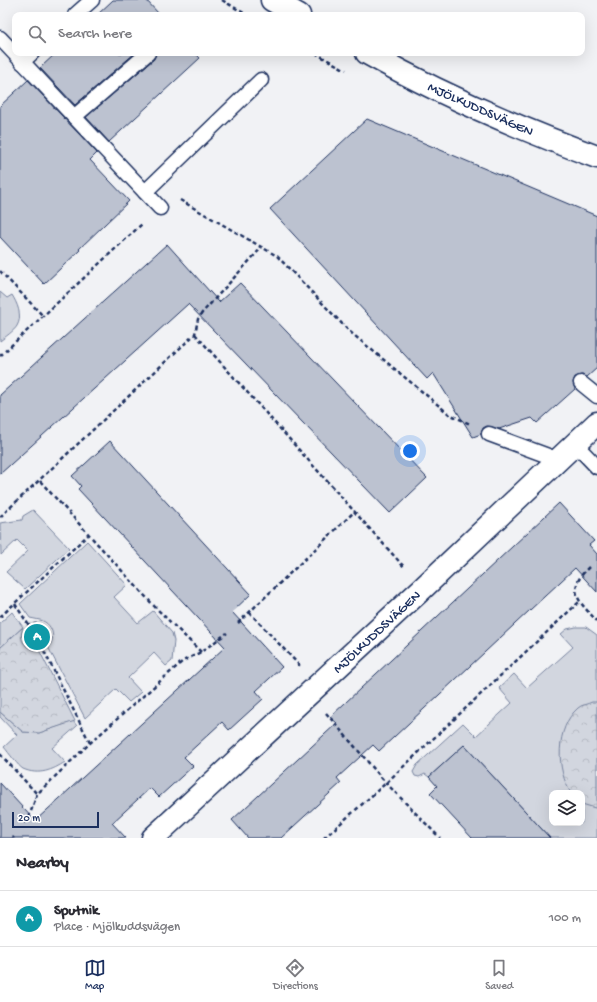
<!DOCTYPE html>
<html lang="en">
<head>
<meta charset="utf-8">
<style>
	body { margin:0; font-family:"Gochi Hand",sans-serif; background:#f7f7f7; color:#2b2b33 }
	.controls { position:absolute; right:12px; bottom:12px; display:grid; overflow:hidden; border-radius:8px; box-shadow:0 4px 16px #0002 }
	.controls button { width:36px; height:36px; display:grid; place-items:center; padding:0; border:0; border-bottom:1px solid #e1e1e2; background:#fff; color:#2b2b33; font:20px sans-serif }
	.scale { position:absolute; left:12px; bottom:10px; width:87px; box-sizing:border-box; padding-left:4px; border:2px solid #1b2f5e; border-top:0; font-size:11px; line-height:14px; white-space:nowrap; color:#1b2f5e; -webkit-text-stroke:3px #fff; paint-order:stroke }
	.you { position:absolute; left:410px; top:451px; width:14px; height:14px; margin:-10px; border:3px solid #fff; border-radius:50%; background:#1a73e8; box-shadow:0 0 0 6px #1a73e833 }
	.badge { display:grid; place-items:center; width:26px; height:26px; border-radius:50%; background:#1b2f5e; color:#fff; font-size:13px; font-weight:700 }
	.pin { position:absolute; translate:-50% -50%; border:2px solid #fff; box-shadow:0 1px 4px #0006 }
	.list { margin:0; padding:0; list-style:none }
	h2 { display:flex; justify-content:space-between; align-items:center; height:52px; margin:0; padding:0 16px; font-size:17px }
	h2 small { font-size:13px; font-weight:400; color:#7c7c81 }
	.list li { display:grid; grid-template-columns:26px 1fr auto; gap:12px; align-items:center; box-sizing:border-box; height:56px; padding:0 16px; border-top:1px solid #e1e1e2 }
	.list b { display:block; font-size:15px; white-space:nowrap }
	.list p { margin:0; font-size:13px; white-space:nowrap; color:#7c7c81 }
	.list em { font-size:13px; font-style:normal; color:#7c7c81 }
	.icon { flex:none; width:22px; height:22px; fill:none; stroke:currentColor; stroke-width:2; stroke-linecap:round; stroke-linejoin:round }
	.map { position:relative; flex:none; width:597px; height:838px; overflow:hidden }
	.search { position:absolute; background:#fff; box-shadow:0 4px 16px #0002; left:12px; right:12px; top:12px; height:44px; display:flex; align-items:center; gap:10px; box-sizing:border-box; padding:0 14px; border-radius:8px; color:#7c7c81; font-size:15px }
	.sheet { height:108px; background:#fff }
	nav { display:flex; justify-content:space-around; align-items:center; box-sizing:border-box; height:56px; border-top:1px solid #e1e1e2; background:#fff; font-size:11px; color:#7c7c81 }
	nav a { display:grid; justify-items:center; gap:2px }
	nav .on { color:#1b2f5e }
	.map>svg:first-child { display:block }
</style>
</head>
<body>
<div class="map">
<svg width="597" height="838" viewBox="0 0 597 838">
	<defs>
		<pattern id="park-crowns" width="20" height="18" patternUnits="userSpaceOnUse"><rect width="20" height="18" fill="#d2d6df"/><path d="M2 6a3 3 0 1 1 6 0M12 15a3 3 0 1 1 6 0" fill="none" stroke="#b4b8c2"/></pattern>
	</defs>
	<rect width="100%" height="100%" fill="#f1f2f5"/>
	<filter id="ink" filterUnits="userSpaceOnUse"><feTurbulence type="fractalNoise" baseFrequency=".025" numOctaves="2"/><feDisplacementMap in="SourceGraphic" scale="8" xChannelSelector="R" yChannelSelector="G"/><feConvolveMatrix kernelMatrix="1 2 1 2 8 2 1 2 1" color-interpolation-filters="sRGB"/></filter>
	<g filter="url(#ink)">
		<!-- green -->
		<g fill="#d2d6df" stroke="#76829e" fill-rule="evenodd">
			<path d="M0,292L7,298L12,295C17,303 23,316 17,326C14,331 5,337 0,341Z"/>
			<polygon points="33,510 69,548 25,589 6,572 28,551 17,540 1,555 0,523 22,520 23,516"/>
			<path d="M87,541L127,585L114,597L138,623L153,611L172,633L174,641L172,661L166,666L154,653L128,678L141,692L129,702L116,689L85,718L48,647C57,638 52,623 40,620C37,619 33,619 30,618L20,604Z"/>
			<polygon points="12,612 23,627 0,648 0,623"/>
			<path d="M576,627H586L597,635V838H550L464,745L429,777L425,774L419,777L415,776L413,772L417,765L463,723L476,736L512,703L499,688L514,674L527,688L573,647L561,634L567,629ZM552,793H582V823H552Z"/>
			<path d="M0,712L23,732L39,733L73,721L77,726L52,748L65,762C53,770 39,776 23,769C18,766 9,753 4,747L17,735L0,717Z"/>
		</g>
		<!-- park -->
		<g fill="url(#park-crowns)" stroke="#76829e">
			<path d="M23,627C18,641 25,649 39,650L75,721L39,733L23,732L0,712V648Z"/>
			<path d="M592,702H597V807L595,808L582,804V793H571C556,770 555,728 578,708C581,705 588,704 592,702Z"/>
		</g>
		<!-- building -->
		<g fill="#bcc2d0" stroke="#1b2f5e">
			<polygon points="113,0 146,0 160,15 97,15"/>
			<polygon points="56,53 135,53 75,105 40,68"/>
			<polygon points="156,53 195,53 200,58 109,142 86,117 154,59"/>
			<polygon points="28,80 97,153 90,160 129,201 79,249 80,250 44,284 0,237 0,106"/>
			<polygon points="367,119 597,216 597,368 587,377 582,375 575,377 573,382 575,389 537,423 532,418 499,429 487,426 483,428 481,434 473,437 433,373 427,379 270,209"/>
			<polygon points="167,244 219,302 240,283 427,478 390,513 188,304 0,474 0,395"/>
			<polygon points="110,441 251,594 232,612 282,667 256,691 263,699 229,730 222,722 184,757 193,766 159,797 150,788 112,823 126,838 0,838 0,783 35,821 225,647 78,489 81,486 72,476"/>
			<polygon points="559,503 594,541 589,545 597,554 597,592 575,568 379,751 373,745 337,778 341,783 281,838 248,838 232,820 337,723 330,717"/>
			<polygon points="464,745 550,838 472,838 430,793 437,786 429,777"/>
		</g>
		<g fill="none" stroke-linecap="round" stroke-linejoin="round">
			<defs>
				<g id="service">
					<polyline points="75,15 92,0"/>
					<polyline points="0,38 160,208"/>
					<polyline points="22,62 32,53"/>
					<polyline points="74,117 148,53"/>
					<polyline points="145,192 261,80"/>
					<polyline points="581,383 597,396"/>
					<polyline points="489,434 559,460"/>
					<polyline points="575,444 597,467"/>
				</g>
				<polyline id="minor" points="153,838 423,588 597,423"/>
				<g id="tertiary">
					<polyline points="272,0 299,15"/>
					<path d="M367,53C440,94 518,128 597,157"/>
				</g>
			</defs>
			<!-- service casing -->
			<use href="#service" stroke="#1b2f5e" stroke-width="17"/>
			<!-- minor casing -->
			<use href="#minor" stroke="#1b2f5e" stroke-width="25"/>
			<!-- tertiary casing -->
			<use href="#tertiary" stroke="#1b2f5e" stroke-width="25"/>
			<!-- path -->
			<g stroke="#1b2f5e" stroke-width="2.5" stroke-dasharray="4 3" stroke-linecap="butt">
				<polyline points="222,0 247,15"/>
				<polyline points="315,53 346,70"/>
				<polyline points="180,200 277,256 349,331 449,414 470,424"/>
				<polyline points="0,271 43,316"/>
				<polyline points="195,334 405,568"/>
				<polyline points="0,356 143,223"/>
				<polyline points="40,481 155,607 201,652"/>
				<polyline points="0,517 195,334 198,319 202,313 262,247"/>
				<path d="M589,567C565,590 579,602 597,621"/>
				<polyline points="15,604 30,627"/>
				<polyline points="249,612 300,666"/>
				<polyline points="0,617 88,535"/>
				<polyline points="238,623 355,511"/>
				<circle cx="36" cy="635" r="11"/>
				<polyline points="41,645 90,743"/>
				<polyline points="326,713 386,783 440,838"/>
				<polyline points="0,754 37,794"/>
				<polyline points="24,823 29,817 37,794 90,743 183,661 201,652 227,633"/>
				<polyline points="13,838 14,837"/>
				<polyline points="324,838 386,783 579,602"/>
			</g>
			<!-- service -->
			<use href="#service" stroke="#fff" stroke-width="14"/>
			<!-- minor -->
			<use href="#minor" stroke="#fff" stroke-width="22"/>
			<!-- tertiary -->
			<use href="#tertiary" stroke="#fff" stroke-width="22"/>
		</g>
	</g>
	<g text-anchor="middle" stroke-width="3" stroke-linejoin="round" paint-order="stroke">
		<!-- street labels -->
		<g font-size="14" fill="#1b2f5e" stroke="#fff">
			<text transform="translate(481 108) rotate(24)" y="5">MJÖLKUDDSVÄGEN</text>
			<text transform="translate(376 631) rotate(-43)" y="5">MJÖLKUDDSVÄGEN</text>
		</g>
	</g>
</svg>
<div class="controls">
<button><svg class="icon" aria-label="layers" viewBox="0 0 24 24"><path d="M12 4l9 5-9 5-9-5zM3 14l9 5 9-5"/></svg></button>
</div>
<div class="scale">20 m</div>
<div class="you"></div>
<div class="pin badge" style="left:37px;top:637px;background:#0f9aa8">A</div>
<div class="search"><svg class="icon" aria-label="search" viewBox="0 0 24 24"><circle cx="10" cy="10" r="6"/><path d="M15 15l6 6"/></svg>Search here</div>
</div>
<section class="sheet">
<h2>Nearby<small></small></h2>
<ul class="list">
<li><span class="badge" style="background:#0f9aa8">A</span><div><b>Sputnik</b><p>Place · Mjölkuddsvägen</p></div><em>100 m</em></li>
</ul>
</section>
<nav>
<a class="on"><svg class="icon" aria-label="map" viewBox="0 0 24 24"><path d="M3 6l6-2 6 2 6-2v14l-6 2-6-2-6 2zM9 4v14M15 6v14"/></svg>Map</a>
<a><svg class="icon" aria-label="directions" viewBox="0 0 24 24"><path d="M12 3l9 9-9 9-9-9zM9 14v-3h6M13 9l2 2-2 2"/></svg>Directions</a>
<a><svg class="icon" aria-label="saved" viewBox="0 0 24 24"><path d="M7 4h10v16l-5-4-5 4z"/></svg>Saved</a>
</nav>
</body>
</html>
